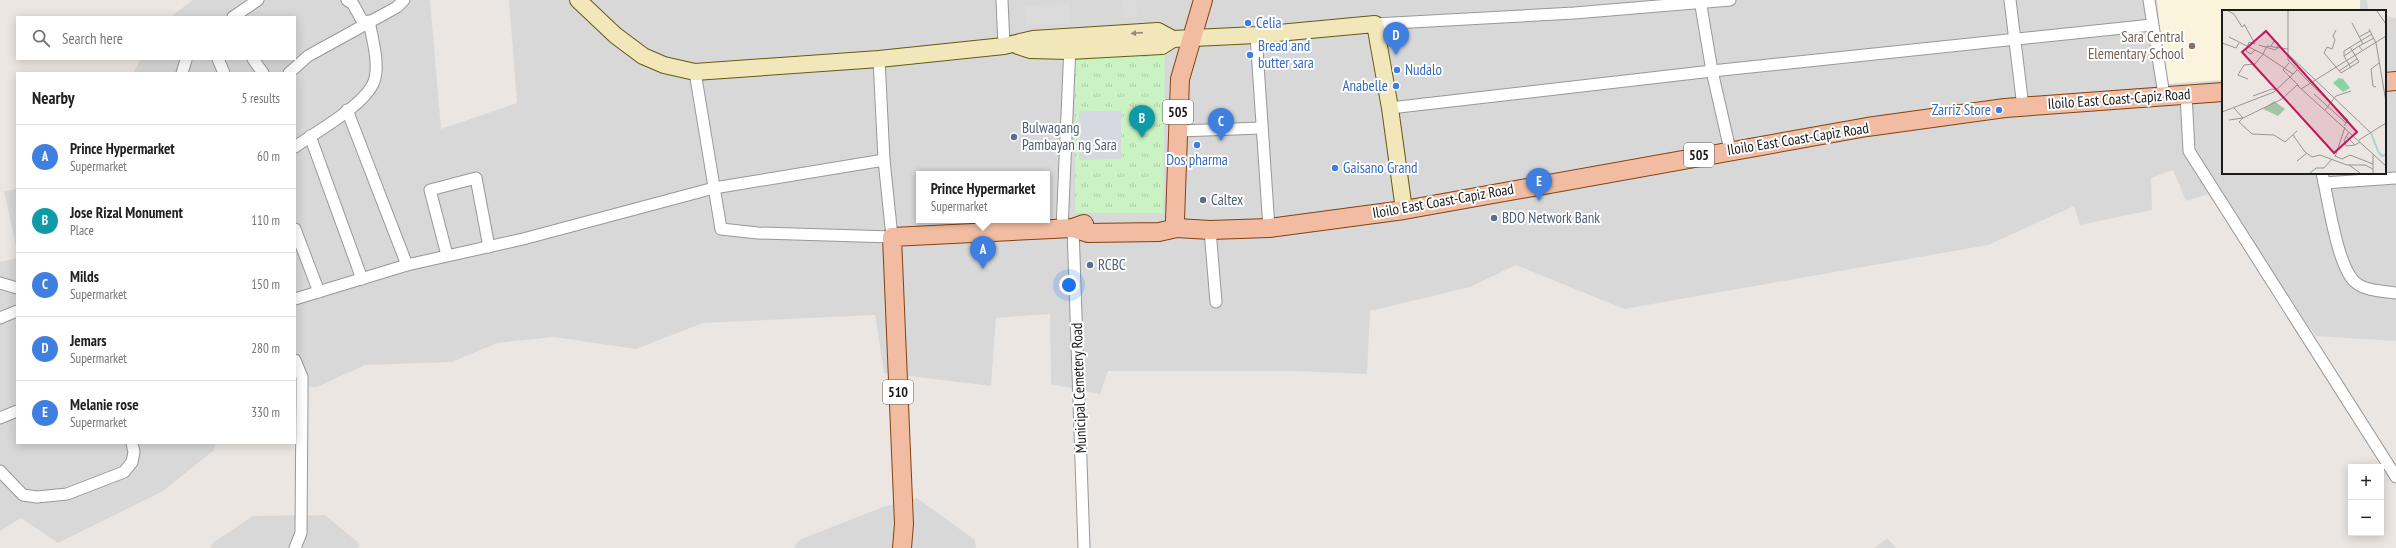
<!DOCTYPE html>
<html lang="en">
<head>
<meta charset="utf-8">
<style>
	body { margin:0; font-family:"PT Sans Narrow",sans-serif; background:#f2f2f2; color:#202124 }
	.controls { position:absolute; right:12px; bottom:12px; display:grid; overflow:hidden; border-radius:0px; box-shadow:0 2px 10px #0003 }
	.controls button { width:36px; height:36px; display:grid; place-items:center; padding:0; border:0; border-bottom:1px solid #e0e0e0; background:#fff; color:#202124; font:20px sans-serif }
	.you { position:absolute; left:1069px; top:285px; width:14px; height:14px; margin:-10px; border:3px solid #fff; border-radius:50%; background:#1a73e8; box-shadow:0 0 0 6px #1a73e833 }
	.badge { display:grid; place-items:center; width:26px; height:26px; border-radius:50%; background:#0f766e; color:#fff; font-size:13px; font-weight:700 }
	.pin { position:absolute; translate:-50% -33px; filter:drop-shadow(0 1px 2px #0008) }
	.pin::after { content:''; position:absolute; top:21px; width:14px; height:12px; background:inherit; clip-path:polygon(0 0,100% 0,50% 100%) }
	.popup { position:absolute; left:916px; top:171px; width:134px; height:52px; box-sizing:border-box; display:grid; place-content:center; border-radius:0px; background:#fff; filter:drop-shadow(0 1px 3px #0005); font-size:13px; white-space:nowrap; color:#757577 }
	.popup b { font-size:15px; color:#202124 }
	.popup::after { content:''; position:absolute; left:50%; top:100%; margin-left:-8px; border:8px solid transparent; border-top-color:#fff }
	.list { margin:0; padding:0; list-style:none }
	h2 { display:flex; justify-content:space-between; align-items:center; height:52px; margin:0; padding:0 16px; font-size:17px }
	h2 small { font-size:13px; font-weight:400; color:#757577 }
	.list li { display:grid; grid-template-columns:26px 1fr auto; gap:12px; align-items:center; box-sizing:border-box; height:64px; padding:0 16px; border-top:1px solid #e0e0e0 }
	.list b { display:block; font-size:15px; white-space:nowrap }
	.list p { margin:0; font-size:13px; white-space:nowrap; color:#757577 }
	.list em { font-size:13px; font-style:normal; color:#757577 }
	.icon { flex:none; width:22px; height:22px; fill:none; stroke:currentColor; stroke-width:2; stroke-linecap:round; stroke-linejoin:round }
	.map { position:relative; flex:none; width:2396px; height:548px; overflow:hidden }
	.search { position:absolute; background:#fff; box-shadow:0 2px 10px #0003; left:16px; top:16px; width:280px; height:44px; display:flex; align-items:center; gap:10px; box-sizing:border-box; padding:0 14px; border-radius:0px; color:#757577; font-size:15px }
	.panel { position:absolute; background:#fff; box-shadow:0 2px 10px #0003; left:16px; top:72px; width:280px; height:372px; border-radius:0px }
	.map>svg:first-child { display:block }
</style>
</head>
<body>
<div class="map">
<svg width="2396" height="548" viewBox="0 0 2396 548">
	<defs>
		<pattern id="park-tufts" width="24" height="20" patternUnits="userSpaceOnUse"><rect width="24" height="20" fill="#caf2c2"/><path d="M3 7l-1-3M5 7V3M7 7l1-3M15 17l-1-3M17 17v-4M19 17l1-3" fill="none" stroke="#adcfa6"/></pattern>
	</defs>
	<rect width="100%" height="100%" fill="#ece6e2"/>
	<!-- residential -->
	<g fill="#d9d8d9" fill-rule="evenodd">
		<path d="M193,0H430L441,129L517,103L509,0H2367L2368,11H2223V173H2385V16L2396,18V341L2316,336L2208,194L2186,201L2173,170L2151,178L2152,210L2080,225L2074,206L1988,245L1624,309L1516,265L1470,287L1370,311L1367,374L1295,371H1108L1100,394L1051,384L1050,314L996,318L991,386L884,373L875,315L703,323L636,349L554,337L497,343L452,362L365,365L317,387L295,386V73H133L141,59H295V17H170ZM919,174H1047V220H919Z"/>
		<polygon points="17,189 17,251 4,191"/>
		<polygon points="17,258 17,443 215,443 214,450 163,491 58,543 21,518 0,531 0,262"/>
		<polygon points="917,498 975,540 976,548 794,548 799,540 883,507"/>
		<polygon points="325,515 360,544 358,548 210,548 214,542 253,516"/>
		<polygon points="1887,538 1896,548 1875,548"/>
	</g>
	<!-- education -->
	<polygon fill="#fbf4dc" points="2157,0 2360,0 2360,11 2223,11 2223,80 2166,84"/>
	<!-- park -->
	<polygon fill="url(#park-tufts)" points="1165,50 1163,213 1075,213 1075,54"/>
	<!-- parking -->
	<g fill="#dbdbdb">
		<polygon points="1123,0 1136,0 1137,17 1124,18"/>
		<polygon points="1069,3 1070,23 1026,26 1025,6"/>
	</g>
	<!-- plaza -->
	<polygon fill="#d7d9e1" points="1079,111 1121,111 1121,159 1079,160"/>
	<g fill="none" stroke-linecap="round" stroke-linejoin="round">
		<defs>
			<g id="street">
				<polyline points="347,0 353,4 364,24"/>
				<polyline points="1002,0 1004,46"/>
				<polyline points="1700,0 1712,71 1730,150"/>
				<polyline points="2010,0 2023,107"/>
				<polyline points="2149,0 2164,95"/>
				<polyline points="233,17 258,0"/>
				<polyline points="1375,24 1574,13 1730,0"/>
				<polyline points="1256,35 1269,228"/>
				<polyline points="218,59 224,73"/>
				<polyline points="253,59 263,73"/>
				<polyline points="695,72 721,229 758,233 892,237 884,160 879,59"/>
				<polyline points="182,73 186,60"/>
				<polyline points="289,73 308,56 397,7 404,0"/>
				<polyline points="2186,94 2189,151 2396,477"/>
				<polyline points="1390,108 1712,71 2152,25"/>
				<polyline points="347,110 407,265"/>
				<polyline points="1179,131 1262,128"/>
				<polyline points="310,136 362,279"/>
				<path d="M295,147C315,132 370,103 375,78C379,61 372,38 369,21"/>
				<path d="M2322,173C2328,198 2337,266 2355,282C2365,291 2383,291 2396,293"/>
				<polyline points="2324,183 2396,178"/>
				<polyline points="1073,228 1084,548"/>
				<polyline points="295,229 319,292"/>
				<polyline points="1062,229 1070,46"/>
				<polyline points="1210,230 1216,302"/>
				<polyline points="447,255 430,190 476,178 489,247"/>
				<polyline points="0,283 17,288"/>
				<polyline points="295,299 407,265 523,239 714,188 884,160"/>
				<polyline points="0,318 17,311"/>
				<polyline points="295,360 302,377 302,397 301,533 295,548"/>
				<polyline points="0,418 17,411"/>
				<polyline points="0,471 23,495 37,497 67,494 124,472 132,462 134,452 132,443"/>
			</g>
			<g id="secondary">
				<polyline points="578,0 615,35 643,56 664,65 695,72 879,59 1004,46 1033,39 1158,31 1173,39"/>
				<polyline points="1018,46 1030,50 1069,51 1162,46 1173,39 1256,35 1375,24 1390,108 1404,210"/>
			</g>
			<g id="primary">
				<polyline points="2385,82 2396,81"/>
				<polyline points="1073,228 1088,233 1159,232 1177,228 1210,230 1269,228 1404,210 1867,127 2005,108 2223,92"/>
				<polyline points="1177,228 1175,220 1180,79 1203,0"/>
				<polyline points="902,548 904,524 892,237 1073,228 1084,224"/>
			</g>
		</defs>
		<!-- street casing -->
		<use href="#street" stroke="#989898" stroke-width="13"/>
		<!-- secondary casing -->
		<use href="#secondary" stroke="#655a10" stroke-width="18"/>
		<!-- primary casing -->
		<use href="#primary" stroke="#83420f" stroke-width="20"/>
		<!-- street -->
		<use href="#street" stroke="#fff" stroke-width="11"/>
		<!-- secondary -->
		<use href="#secondary" stroke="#f2e7ba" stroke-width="16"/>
		<!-- primary -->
		<use href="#primary" stroke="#f1bca2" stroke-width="18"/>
	</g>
	<!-- one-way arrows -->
	<defs><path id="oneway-solid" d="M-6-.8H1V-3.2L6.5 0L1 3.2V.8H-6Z"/></defs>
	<use fill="#918b72" href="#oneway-solid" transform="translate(1137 33) rotate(176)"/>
	<!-- markers -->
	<g fill="#3f7fe0" stroke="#fff" stroke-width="1.5">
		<circle cx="1248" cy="23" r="4"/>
		<circle cx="1250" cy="55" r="4"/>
		<circle cx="1397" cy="70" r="4"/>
		<circle cx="1396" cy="86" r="4"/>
		<circle cx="1999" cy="110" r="4"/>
		<circle cx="1197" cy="145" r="4"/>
		<circle cx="1335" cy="168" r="4"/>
	</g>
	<circle fill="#8d6e63" stroke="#fff" stroke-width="1.5" cx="2192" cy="46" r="4"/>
	<g fill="#5c6f8a" stroke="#fff" stroke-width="1.5">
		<circle cx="1014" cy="137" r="4"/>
		<circle cx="1203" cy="200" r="4"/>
		<circle cx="1494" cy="218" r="4"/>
		<circle cx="1090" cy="265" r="4"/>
	</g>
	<g text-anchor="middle" stroke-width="4" stroke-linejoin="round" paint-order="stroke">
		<!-- shield labels -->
		<g fill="#fff" stroke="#5f5f5f" stroke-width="1">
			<rect x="1163" y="100" width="30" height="24" rx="3"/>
			<rect x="1684" y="143" width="30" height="24" rx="3"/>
			<rect x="883" y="380" width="30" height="24" rx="3"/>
		</g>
		<g font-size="14" font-weight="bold" fill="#1b1b1b">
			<text x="1178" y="117">505</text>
			<text x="1699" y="160">505</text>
			<text x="898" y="397">510</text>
		</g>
		<!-- shop labels -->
		<g font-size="15" fill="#366cbe" stroke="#fff" text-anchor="start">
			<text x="1256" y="28">Celia</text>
			<text x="1258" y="51">Bread and<tspan x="1258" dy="17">butter sara</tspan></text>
			<text x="1405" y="75">Nudalo</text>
			<text x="1388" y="91" text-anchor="end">Anabelle</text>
			<text x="1991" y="115" text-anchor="end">Zarriz Store</text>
			<text x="1197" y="165" text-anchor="middle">Dos pharma</text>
			<text x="1343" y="173">Gaisano Grand</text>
		</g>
		<!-- education labels -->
		<g font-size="15" fill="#785e54" stroke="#fff" text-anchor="end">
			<text x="2184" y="42">Sara Central<tspan x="2184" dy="17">Elementary School</tspan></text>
		</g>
		<!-- street labels -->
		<g font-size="15" fill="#1b1b1b" stroke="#fff">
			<text transform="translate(2119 99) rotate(-4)" y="5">Iloilo East Coast-Capiz Road</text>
			<text transform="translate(1798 139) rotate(-9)" y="5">Iloilo East Coast-Capiz Road</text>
			<text transform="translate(1443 201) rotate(-10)" y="5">Iloilo East Coast-Capiz Road</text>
			<text transform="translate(1079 388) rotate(-92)" y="5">Municipal Cemetery Road</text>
		</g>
		<!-- service labels -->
		<g font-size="15" fill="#4e5e75" stroke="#fff" text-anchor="start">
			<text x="1022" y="133">Bulwagang<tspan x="1022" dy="17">Pambayan ng Sara</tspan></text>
			<text x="1211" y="205">Caltex</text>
			<text x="1502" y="223">BDO Network Bank</text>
			<text x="1098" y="270">RCBC</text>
		</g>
	</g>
	<!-- overview -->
	<g transform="translate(2222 10)">
		<rect width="164" height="164" fill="#ece6e2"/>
		<path d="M52,91L63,99L56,106L41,99Z" fill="#a8c2a6"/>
		<path d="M117,68L121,69L128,78L121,82L111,73Z" fill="#88d3a4"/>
		<path fill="none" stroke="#a7d5d5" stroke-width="2" d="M149,123L156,141L160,146L164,145"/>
		<path fill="none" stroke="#989592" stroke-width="1" d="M6,1L12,4L20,17L23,15M66,1V50L87,72M155,1L164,14M130,13L141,34M22,14L33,34M147,19L154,33L164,92M7,27L41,44L71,64M137,27L148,21M0,33L14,38L17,33M37,35L53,40L57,37M49,36L52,31L56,33V37M33,40L29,44L24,41L27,32L33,34M140,40L137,36L152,28M41,44L45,36L66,39M66,44L149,123M122,46V41L150,24M67,53L61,60L68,67L75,60M114,57L102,43L105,37L110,39L113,30L111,26L114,20M114,57L119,63L137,52L128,37M129,58L122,46L137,36M117,61L135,49M26,69L16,65L22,55L33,54L41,44M87,72L126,110L122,116M75,75L164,156M154,77L151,76L149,59L157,53M79,79L164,26M92,84L124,113M31,86L50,79L54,80M12,98L21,108L17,112L30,124L52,125L63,132L75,121M103,100L114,86L129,81M0,102L52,82L68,67L77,76M21,108L60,89L75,75M7,110L21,108M127,122L122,130L124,136L133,135L138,132M71,125L83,142L90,147L98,145L125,155H143L151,159M124,126L133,135M137,130L164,113M113,146L120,149L128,145L151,154M113,147L123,117M75,151L85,143M127,155L138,163M88,163L94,158H102L110,149M151,163V145"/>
		<path fill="#c2185b" fill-opacity="0.15" stroke="#c2185b" stroke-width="2" d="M44,21L135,122L112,143L20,42Z"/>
		<rect width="164" height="164" fill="none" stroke="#1b1b1b" stroke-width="2"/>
	</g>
</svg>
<div class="controls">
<button>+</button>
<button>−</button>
</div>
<div class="you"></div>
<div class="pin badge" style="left:983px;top:269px;background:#3f7fe0">A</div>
<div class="popup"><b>Prince Hypermarket</b>Supermarket</div>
<div class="pin badge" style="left:1142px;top:138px;background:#0f9aa8">B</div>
<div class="pin badge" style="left:1221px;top:141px;background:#3f7fe0">C</div>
<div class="pin badge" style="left:1396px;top:55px;background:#3f7fe0">D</div>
<div class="pin badge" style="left:1539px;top:201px;background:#3f7fe0">E</div>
<div class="search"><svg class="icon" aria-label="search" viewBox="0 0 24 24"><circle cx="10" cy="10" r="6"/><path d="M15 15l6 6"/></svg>Search here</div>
<section class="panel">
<h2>Nearby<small>5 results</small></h2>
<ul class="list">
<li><span class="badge" style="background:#3f7fe0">A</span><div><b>Prince Hypermarket</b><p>Supermarket</p></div><em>60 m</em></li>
<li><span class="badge" style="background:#0f9aa8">B</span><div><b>Jose Rizal Monument</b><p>Place</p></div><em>110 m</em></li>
<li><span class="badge" style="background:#3f7fe0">C</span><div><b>Milds</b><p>Supermarket</p></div><em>150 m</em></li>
<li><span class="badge" style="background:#3f7fe0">D</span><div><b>Jemars</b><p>Supermarket</p></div><em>280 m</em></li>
<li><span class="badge" style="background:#3f7fe0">E</span><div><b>Melanie rose</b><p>Supermarket</p></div><em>330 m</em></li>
</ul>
</section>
</div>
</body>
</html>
